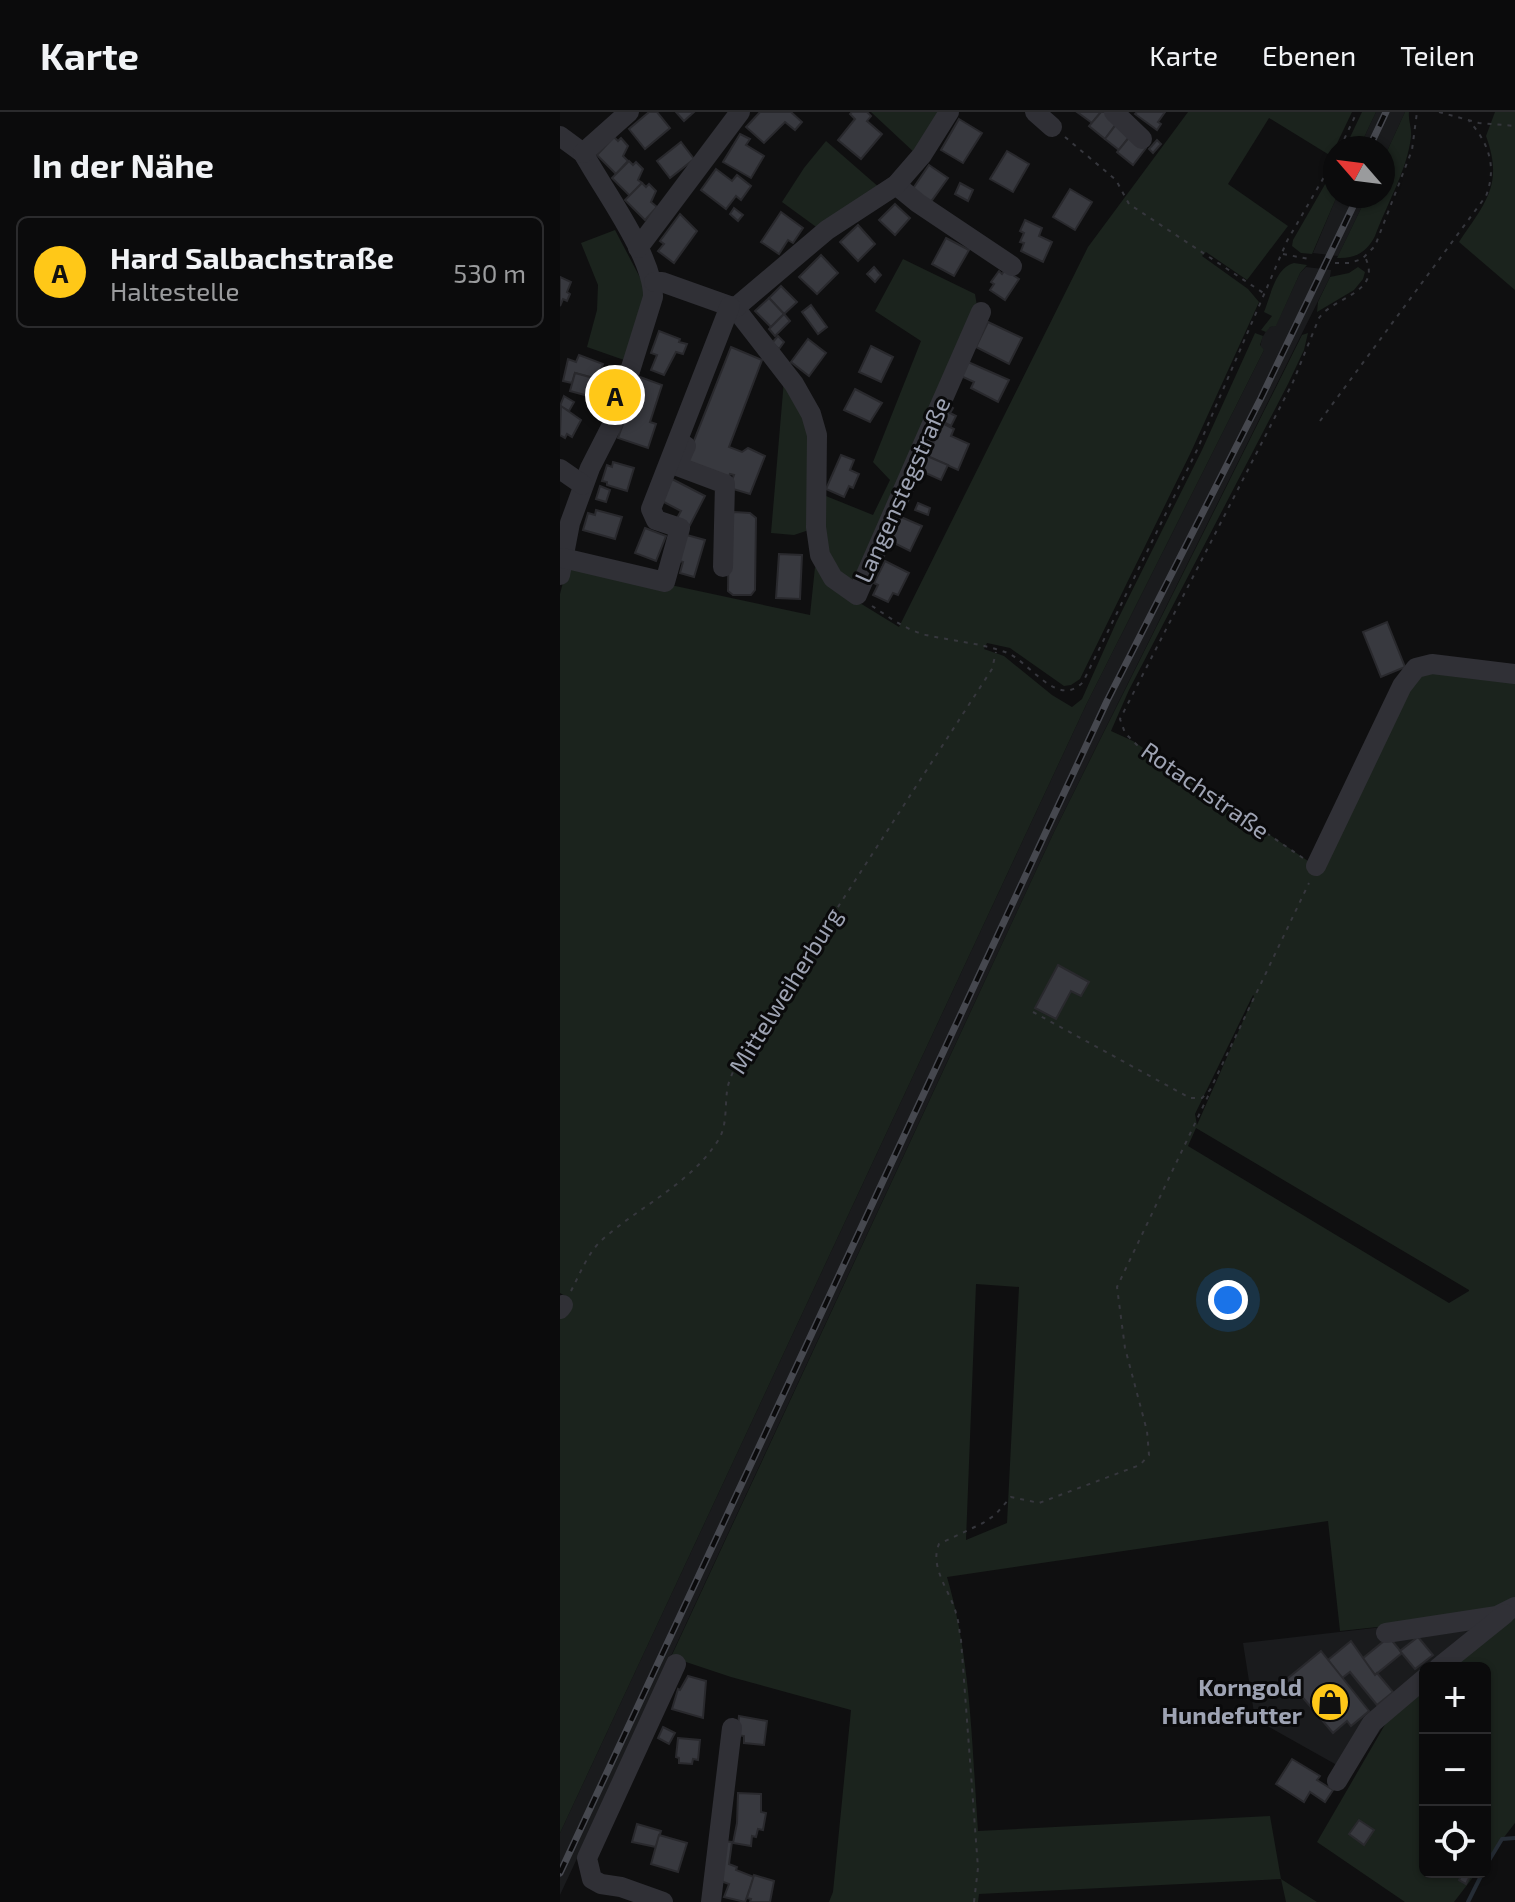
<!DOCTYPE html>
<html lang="de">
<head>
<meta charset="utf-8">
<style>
	body { margin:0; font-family:"Exo 2",sans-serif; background:#19191a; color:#f1f3f6 }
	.controls { position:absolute; right:24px; bottom:24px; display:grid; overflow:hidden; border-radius:12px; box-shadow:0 2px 6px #0004 }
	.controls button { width:72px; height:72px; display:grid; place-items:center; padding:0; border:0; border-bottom:2px solid #2b2b2d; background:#0b0b0c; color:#f1f3f6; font:40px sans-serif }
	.compass { position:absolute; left:763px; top:24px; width:72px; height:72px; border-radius:50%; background:#0b0b0c; box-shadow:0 2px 6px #0004; rotate:298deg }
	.you { position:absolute; left:668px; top:1188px; width:28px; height:28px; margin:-20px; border:6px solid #fff; border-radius:50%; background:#1a73e8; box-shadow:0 0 0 12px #1a73e833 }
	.badge { display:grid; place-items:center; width:52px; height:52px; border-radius:50%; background:#ffc818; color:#111; font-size:26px; font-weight:700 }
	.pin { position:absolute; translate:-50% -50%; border:4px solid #fff; box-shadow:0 2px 8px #0006 }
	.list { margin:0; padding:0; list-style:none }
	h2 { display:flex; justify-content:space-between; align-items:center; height:104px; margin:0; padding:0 32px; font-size:34px }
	h2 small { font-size:26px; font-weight:400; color:#9a9b9d }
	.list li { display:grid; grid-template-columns:52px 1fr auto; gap:24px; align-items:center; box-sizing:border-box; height:112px; margin:0 16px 16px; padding:0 16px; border:2px solid #2b2b2d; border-radius:12px }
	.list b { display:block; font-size:30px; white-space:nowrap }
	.list p { margin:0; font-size:26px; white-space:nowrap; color:#9a9b9d }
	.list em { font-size:26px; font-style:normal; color:#9a9b9d }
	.icon { flex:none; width:44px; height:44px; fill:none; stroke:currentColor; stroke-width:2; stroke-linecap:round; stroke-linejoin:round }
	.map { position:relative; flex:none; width:955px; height:1790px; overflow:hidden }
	header { display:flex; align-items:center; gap:48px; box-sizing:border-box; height:112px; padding:0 40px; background:#0b0b0c; border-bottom:2px solid #2b2b2d }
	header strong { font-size:38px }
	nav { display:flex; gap:44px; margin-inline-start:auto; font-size:28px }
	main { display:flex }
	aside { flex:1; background:#0b0b0c }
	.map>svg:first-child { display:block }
</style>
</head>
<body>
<header>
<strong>Karte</strong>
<nav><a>Karte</a><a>Ebenen</a><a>Teilen</a></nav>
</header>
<main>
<aside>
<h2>In der Nähe<small></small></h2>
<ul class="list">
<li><span class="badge">A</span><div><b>Hard Salbachstraße</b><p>Haltestelle</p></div><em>530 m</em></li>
</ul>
</aside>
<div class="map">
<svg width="955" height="1790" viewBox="0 0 955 1790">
	<rect width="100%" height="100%" fill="#0f0f10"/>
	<!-- built -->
	<g fill="#1a1b1d">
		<polygon points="816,0 845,0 823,48 823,36 799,36"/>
		<polygon points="777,84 807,84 778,144 753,141"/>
		<polygon points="746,155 771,158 770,165 494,720 0,1783 0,1721 526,593 704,238 700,236 702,226 708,216 716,213 740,161"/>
		<polygon points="935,1502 890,1556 865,1556 865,1576 830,1604 791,1661 695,1607 683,1531"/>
	</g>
	<!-- green -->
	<g fill="#1b231d" fill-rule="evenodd">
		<polygon points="311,0 383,0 356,42"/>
		<polygon points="628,0 792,0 771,44 709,6 668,72 728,114 687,168 646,140 642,144 688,177 699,190 631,340 520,567 511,573 504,574 450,536 427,531 424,537 444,544 492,583 512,595 522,587 556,511 642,338 695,221 703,224 700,233 704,238 526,593 0,1721 0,1205 5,1184 0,1181 0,482 8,451 250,503 255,455 282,480 339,515 528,135"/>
		<polygon points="802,0 816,0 799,36 785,36"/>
		<path d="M845,0H849C848,9 852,15 851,25C847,58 827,92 815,124C807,140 795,147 777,146L807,84H823V48Z"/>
		<path d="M935,0H955V178L899,130C925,91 944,73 926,24Z"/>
		<polygon points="266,29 321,77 259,117 222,90 244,56"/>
		<polygon points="775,55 777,84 752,142 741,141 732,134 733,128"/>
		<polygon points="55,118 86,177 64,248 27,235 37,198 38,173 21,131"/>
		<polygon points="343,147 415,182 417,194 295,472 287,471 266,443 261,382 313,403 330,368 313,350 361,229 315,199"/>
		<path d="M734,151L747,153L740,161L716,214L710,215L706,220L701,218L712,204L704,200C711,183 715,156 734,151Z"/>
		<polygon points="798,155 805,160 803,167 794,178 757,200 758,190 770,165 789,161"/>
		<path d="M748,221L744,238L728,272L569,578L551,619L573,629L751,751L861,546L955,567V1711L925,1750V1556H890L938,1517L883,1508L780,1519L768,1409L387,1465C411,1547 412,1634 418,1719L710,1704L721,1767L757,1790H726L721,1767L419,1782L418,1790H269L273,1780L291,1598L171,1565L111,1545L494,720L742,223ZM693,883L694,884L637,1013L635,1002ZM636,1016L909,1178V1179L889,1191L628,1034ZM416,1172L459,1175L447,1411L406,1428Z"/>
		<polygon points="224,268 251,313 249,418 234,423 211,421"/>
		<polygon points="865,1576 865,1760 917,1760 894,1790 845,1790 757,1730 830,1604"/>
	</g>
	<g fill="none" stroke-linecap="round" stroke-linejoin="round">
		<!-- stream -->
		<g stroke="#252c35" stroke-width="4">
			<polyline points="925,1755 942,1727 955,1726"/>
			<polyline points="908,1790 923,1760"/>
		</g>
	</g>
	<!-- building -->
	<g fill="#38393f" stroke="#29292d" stroke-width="2">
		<polygon points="89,0 97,0 110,16 85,37 69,17"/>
		<polygon points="116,0 134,0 124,9"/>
		<polygon points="200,0 231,0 242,10 235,18 225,10 204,31 186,15"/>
		<polygon points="292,0 307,0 311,4 307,9 322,22 301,47 278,28 295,7 290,2"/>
		<polygon points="517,0 541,0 532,11"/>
		<polygon points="541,0 549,0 559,8 545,27 529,14"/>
		<polygon points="577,0 605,0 598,10 601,12 597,18 575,2"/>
		<polygon points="399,7 422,21 403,51 381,38"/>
		<polygon points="558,10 572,21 559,38 545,27"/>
		<polygon points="180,22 190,27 186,33 204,44 191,66 163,50"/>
		<polygon points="571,23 586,36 573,53 557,40"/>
		<polygon points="54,25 58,29 61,26 68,34 63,44 68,49 56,62 37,43"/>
		<polygon points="597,28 601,32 593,41 589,37"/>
		<polygon points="121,30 134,47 110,66 97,49"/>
		<polygon points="447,39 469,52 453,80 430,67"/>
		<polygon points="69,49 73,53 76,50 83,57 78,68 82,71 70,84 52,66"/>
		<polygon points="369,53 388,66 370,91 352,78"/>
		<polygon points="156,57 172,69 177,63 191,74 181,88 176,84 166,97 141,78"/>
		<polygon points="82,71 86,75 89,72 96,79 91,90 97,95 85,108 65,88"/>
		<polygon points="400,71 413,78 408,89 395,82"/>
		<polygon points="510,77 532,90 515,118 493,105"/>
		<polygon points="335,92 350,106 335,123 319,108"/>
		<polygon points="174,96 183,103 178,109 170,102"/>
		<polygon points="221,100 243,116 233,131 228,128 219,142 201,130"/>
		<polygon points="120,102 137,119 114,151 98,139 104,132 100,129"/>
		<polygon points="465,108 482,116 479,124 492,130 483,150 461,139 464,131 460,130 464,121 460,119"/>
		<polygon points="298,113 315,132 298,149 280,130"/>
		<polygon points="386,126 409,138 394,164 372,152"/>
		<polygon points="261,143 278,161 257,182 239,165"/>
		<polygon points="314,155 321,163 315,170 307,162"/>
		<polygon points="445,158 459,167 445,188 430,178 434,172 431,170 439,159 442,162"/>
		<polygon points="0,165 11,170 7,180 10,182 7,189 3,187 0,194"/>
		<polygon points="221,174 237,190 224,202 209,186"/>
		<polygon points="209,186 224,202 211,215 195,199"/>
		<polygon points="251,193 267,215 258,222 242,200"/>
		<polygon points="224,202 230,209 215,224 209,217"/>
		<polygon points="428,210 462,226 449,252 416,235"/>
		<polygon points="99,219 120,227 119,230 127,232 123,242 116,240 104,263 91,258 97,243 91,241"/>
		<polygon points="218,224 224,230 219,237 212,231"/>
		<polygon points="248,227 266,241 249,264 231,250"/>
		<polygon points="311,234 333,245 321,270 299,260"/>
		<polygon points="171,235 202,248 169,335 182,340 188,336 205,344 190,382 173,377 171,371 174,363 170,362 168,367 126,349"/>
		<polygon points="19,243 43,252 37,267 15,261 12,271 3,269 8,247 16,250"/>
		<polygon points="408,250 449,268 438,290 411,276 414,270 401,264"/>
		<polygon points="15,261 37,267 32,285 10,279"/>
		<polygon points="80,265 102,273 90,310 96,312 88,336 58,326"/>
		<polygon points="295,277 322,291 310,310 284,298"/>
		<polygon points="4,284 14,290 9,299 0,294"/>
		<polygon points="386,292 393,296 390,301 396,304 391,314 378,307"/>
		<polygon points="1,294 21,308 12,325 7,322 5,326 0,323"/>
		<polygon points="382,311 394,317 391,324 409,332 398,358 367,344"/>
		<polygon points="281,343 294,348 290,358 299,362 293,376 289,374 284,385 266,377"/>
		<polygon points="367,344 388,353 381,368 361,359"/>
		<polygon points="53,350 74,356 67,379 47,373 47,370 42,369 47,353 52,355"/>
		<polygon points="112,367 145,384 129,415 116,408 121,399 100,388"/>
		<polygon points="40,374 50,378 46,390 36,387"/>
		<polygon points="358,391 370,396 368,403 355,398"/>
		<polygon points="36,398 62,405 55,427 23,418 28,401 35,403"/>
		<polygon points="174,400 190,401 196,406 195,478 191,483 173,483 168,479 169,406"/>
		<polygon points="341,405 362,414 350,439 330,429"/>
		<polygon points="85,416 106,424 96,449 75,441"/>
		<polygon points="123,422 145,428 134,465 120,461 123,450 115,448"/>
		<polygon points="219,442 242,443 240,487 216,486"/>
		<polygon points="325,449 349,461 338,483 333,481 328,490 313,483 318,473 314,471"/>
		<polygon points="827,510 845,555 821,565 803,520"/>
		<polygon points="498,853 529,870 521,884 511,879 496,907 475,896"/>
		<polygon points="829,1525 842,1541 815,1563 802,1547"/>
		<polygon points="858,1525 873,1543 855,1557 840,1539"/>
		<polygon points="791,1529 815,1563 817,1561 833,1580 817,1593 790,1560 782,1566 768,1548"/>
		<polygon points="761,1539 809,1599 791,1614 787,1609 773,1621 727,1567"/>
		<polygon points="128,1564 146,1569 143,1606 112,1597 118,1577 120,1578"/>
		<polygon points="179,1604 207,1609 204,1633 184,1631 184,1624 177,1623"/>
		<polygon points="103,1615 115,1621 109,1632 98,1626"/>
		<polygon points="118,1626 140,1628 138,1648 133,1647 132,1652 119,1651 119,1646 116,1645"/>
		<polygon points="732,1647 760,1664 757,1668 773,1678 765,1690 750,1680 744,1690 716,1672"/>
		<polygon points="178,1681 201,1682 201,1700 206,1701 203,1718 198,1717 196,1725 192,1724 191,1734 173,1731 177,1711"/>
		<polygon points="799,1708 814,1718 804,1733 789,1722"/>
		<polygon points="77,1712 101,1719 96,1735 72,1730"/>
		<polygon points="99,1723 127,1731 118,1760 91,1752"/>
		<polygon points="162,1729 172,1730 169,1752 177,1755 176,1758 194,1765 185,1790 164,1785 169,1772 158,1768"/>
		<polygon points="903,1760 911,1762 906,1772 899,1768"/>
		<polygon points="194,1763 214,1769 210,1790 190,1790 191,1787 187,1786"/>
	</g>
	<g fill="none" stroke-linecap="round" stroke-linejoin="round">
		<!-- path -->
		<g stroke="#36373d" stroke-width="2" stroke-dasharray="4 6" stroke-linecap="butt">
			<polyline points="879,0 919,11 955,14"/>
			<polyline points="505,25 556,68 569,92 705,182"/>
			<polyline points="780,36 797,0"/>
			<polyline points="723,142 749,147"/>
			<polyline points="775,151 790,151 802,147 815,134 852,38 857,0"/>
			<path d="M760,309L926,84C937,55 929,31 909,9"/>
			<path d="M312,494C329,505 346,518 366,523C393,529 420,531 445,540C469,548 497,598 523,570L637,338L727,129L775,46"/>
			<path d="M743,746L577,633L565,621L560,607L733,270L759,206C773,185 823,181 805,145"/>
			<polyline points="473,900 630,986 642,986 650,978 749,771"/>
			<path d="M11,1179C20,1162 28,1140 43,1127C80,1094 132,1071 159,1027C167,1013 165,995 167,979C168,970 173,960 177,951L432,557L436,540"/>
			<path d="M414,1790L418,1756L401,1528C399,1519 399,1510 396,1501C390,1479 369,1455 379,1432L423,1411L435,1403L451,1385L479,1391L580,1353L589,1343L587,1319L565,1236L557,1175L649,982"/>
		</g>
		<!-- minor -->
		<g stroke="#303036" stroke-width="20">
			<polyline points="475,0 492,15"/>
			<polyline points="554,0 582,27"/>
			<path d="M0,24L23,41L29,51C48,84 94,148 93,185L55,307L30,356L10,411L0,463"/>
			<polyline points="23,41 69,0"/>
			<polyline points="336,73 358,91 452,154"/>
			<polyline points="78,136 180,0"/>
			<polyline points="94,170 102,170 175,196 234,272 251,302 257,323 256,415 260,443 273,466 297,483 421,200"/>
			<polyline points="175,196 267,118 336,73 362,43 389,0"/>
			<polyline points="126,334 117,354 165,372 163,455"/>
			<polyline points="0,357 23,373"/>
			<polyline points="3,446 105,470 120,416 96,408 91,397 170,194"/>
			<polyline points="756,754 842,574 856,556 872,552 955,562"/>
			<polyline points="0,1197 3,1193"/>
			<polyline points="826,1521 937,1504 955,1495"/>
			<polyline points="878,1556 945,1502"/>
			<polyline points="777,1669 812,1611 865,1566"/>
			<polyline points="103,1790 61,1775 41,1772 32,1767 27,1746 116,1552"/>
			<polyline points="151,1790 172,1616"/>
		</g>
		<defs>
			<g id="rail">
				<polyline points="809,36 826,0"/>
				<polyline points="0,1761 547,589 701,286 798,84"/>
			</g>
		</defs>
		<!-- rail casing -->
		<use href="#rail" stroke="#46484f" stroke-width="7"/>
		<!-- rail -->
		<use href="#rail" stroke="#0a0a0b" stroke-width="4" stroke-dasharray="12" stroke-linecap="butt"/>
	</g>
	<!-- icons -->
	<defs>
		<symbol id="shop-disc" viewBox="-11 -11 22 22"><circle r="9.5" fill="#ffc818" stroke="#0a0a0b"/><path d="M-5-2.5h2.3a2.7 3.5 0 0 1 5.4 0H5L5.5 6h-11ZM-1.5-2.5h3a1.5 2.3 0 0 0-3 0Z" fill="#111"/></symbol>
	</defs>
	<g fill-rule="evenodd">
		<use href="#shop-disc" x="748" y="1568" width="44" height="44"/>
	</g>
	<g text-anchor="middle" stroke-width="6" stroke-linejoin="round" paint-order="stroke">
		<!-- street labels -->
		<g font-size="24" fill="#9ea3b3" stroke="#0a0a0b">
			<text transform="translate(343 378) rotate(-66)" y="8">Langenstegstraße</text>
			<text transform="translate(645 679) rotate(35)" y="8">Rotachstraße</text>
			<text transform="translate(226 879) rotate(-58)" y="8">Mittelweiherburg</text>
		</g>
		<!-- poi labels -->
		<g font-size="24" font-weight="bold" fill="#9ea3b3" stroke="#0a0a0b" text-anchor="end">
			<text x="742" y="1584">Korngold<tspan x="742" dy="28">Hundefutter</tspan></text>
		</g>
	</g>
</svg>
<div class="controls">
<button>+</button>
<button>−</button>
<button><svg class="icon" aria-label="locate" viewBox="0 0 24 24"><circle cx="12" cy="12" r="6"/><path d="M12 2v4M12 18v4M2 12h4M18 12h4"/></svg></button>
</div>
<svg class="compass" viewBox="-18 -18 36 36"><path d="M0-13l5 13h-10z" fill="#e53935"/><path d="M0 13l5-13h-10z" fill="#9a9b9d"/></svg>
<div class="you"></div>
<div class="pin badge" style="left:55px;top:283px">A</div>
</div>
</main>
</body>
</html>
